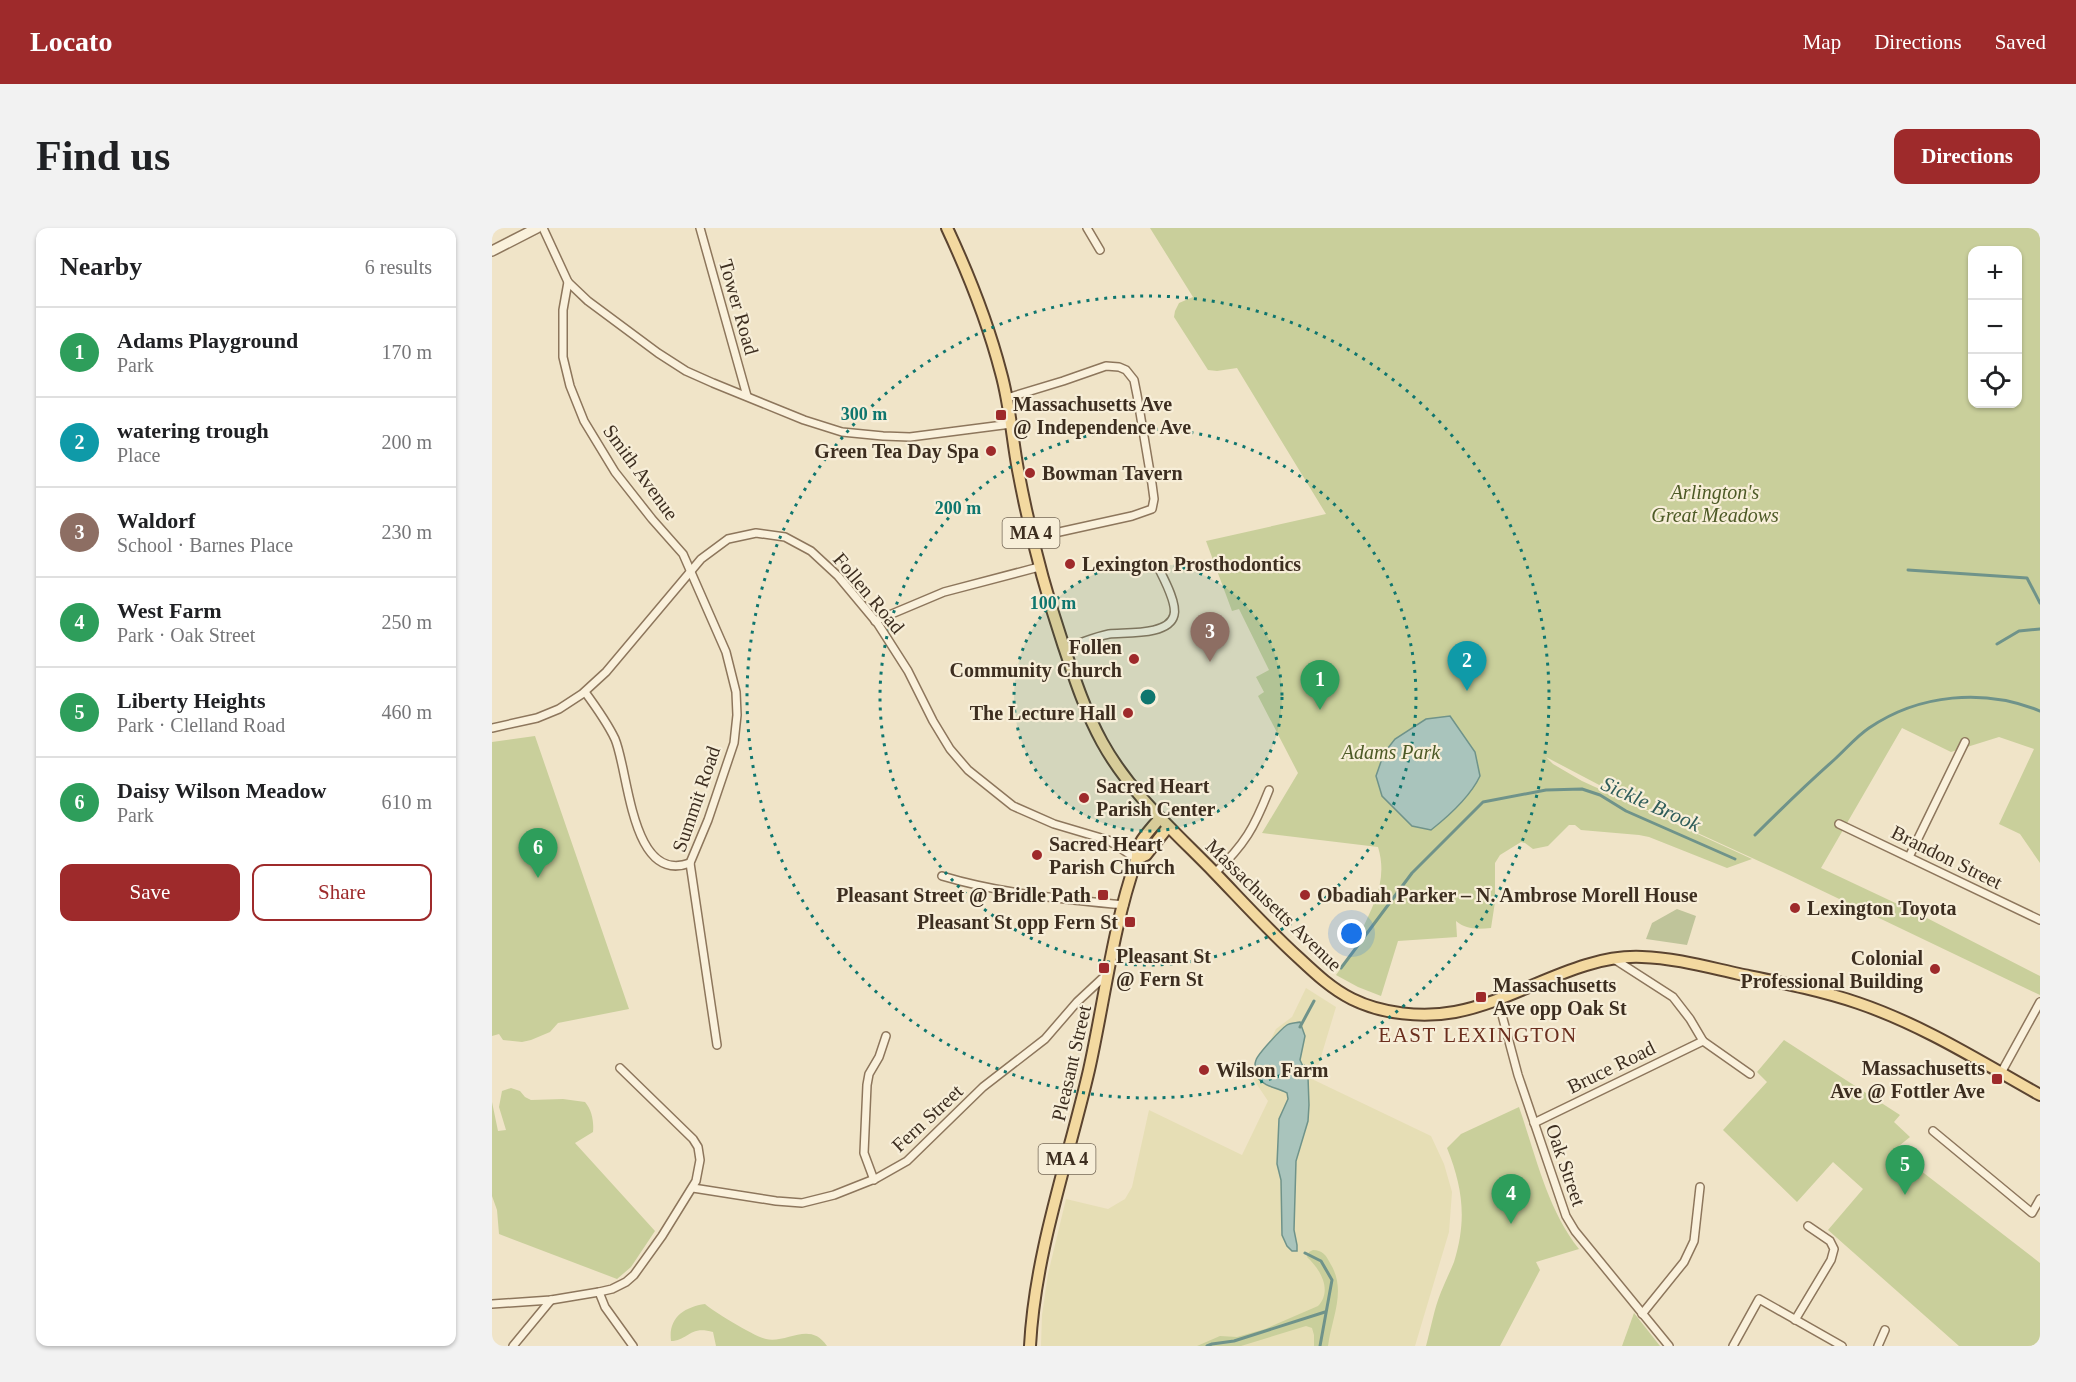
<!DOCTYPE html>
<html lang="en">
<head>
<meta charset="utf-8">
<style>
	body { margin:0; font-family:Georgia,serif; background:#f2f2f2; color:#202124 }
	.controls { position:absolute; right:18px; top:18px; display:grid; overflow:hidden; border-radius:12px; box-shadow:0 2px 4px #0004 }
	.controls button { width:54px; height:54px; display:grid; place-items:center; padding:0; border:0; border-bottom:2px solid #e0e0e0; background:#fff; color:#202124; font:30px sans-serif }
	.you { position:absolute; left:860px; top:706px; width:21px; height:21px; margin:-15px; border:4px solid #fff; border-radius:50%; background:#1a73e8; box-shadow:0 0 0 9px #1a73e833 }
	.badge { display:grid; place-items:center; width:39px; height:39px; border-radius:50%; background:#9e2a2b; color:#fff; font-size:20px; font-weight:700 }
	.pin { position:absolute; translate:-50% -50px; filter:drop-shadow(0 2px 3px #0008) }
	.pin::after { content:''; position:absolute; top:32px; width:21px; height:18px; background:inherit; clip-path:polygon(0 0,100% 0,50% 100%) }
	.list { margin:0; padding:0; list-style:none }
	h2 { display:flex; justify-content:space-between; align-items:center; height:78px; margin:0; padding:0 24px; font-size:26px }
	h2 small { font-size:20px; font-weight:400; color:#757577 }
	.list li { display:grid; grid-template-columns:39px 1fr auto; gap:18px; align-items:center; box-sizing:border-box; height:90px; padding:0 24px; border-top:2px solid #e0e0e0 }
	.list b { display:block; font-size:22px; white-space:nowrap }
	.list p { margin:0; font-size:20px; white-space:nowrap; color:#757577 }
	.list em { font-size:20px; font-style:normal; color:#757577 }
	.actions { display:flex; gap:12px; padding:18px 24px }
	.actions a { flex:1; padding:14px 0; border:2px solid #9e2a2b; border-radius:12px; text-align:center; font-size:21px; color:#9e2a2b }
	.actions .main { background:#9e2a2b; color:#fff }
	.icon { flex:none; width:33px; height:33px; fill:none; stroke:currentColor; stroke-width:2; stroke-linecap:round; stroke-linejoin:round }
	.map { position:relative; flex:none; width:1548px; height:1118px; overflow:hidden; border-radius:12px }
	header { display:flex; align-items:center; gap:36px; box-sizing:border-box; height:84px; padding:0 30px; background:#9e2a2b; color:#fff }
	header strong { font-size:28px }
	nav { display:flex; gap:33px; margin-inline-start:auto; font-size:21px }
	.intro { display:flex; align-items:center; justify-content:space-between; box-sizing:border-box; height:144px; padding:0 36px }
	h1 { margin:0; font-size:42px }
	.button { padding:15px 27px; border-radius:12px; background:#9e2a2b; color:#fff; font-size:21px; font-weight:700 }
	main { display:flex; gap:36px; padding:0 36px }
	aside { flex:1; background:#fff; border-radius:12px; box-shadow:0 2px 4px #0004 }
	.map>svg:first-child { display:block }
</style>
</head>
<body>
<header>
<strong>Locato</strong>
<nav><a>Map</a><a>Directions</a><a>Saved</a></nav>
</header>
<div class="intro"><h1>Find us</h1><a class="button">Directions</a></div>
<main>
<aside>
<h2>Nearby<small>6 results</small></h2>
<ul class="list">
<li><span class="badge" style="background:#2e9e5b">1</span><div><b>Adams Playground</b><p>Park</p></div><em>170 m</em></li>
<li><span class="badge" style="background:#0f9aa8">2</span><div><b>watering trough</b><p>Place</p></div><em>200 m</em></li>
<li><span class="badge" style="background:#8d6e63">3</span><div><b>Waldorf</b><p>School · Barnes Place</p></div><em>230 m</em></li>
<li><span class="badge" style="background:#2e9e5b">4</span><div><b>West Farm</b><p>Park · Oak Street</p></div><em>250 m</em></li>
<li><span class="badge" style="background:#2e9e5b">5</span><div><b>Liberty Heights</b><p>Park · Clelland Road</p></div><em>460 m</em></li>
<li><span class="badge" style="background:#2e9e5b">6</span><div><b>Daisy Wilson Meadow</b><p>Park</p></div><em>610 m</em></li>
</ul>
<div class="actions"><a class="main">Save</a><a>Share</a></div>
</aside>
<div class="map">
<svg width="1548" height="1118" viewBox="0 0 1548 1118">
	<rect width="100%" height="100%" fill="#f0e4c8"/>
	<!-- farmland -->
	<polygon fill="#e6deb5" points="814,760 844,779 822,852 939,908 952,936 960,964 957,1004 923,1118 549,1118 550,1087 556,1046 574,971 616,981 633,971 640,959 657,882 750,927 776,873 760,849 784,801 800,789"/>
	<!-- green -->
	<g fill="#c9cf9b" fill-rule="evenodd">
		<path d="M658,0H1548V635L1528,606L1507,596L1542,521L1507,509L1459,524L1410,500L1329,640L1431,688L1548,748V767L1293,645L1151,580L1054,529L1061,536L1090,553L1260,631L1235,640L1157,609L1147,607L1089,602L1083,597H1077L1056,618L1041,621L1033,615L1029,614L1008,627L1003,635V674L999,700C986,701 974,702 964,693L965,709L906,713L889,768L866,759L844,747L872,708L868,706C882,676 896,652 886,619L770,605L806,545L766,468L772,464L764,449L777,442L747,381L740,383L714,313L834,286L745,140L725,143L716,142L682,89L683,83L687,75L701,69ZM1480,22H1526V176H1480Z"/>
		<polygon points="43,508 137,781 66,795 58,804 39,812 30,814 11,812 7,806 0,808 0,514"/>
		<polygon points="1292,812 1408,887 1402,894 1418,909 1402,922 1548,1035 1548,1118 1467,1118 1336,1002 1371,961 1341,934 1305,974 1231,902 1275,854 1265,844"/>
		<path d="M19,860L28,863L33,869L39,872L71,871L93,874C100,882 102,894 101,904L83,915L163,1003L139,1039L125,1051L7,1006L5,982L0,968V874L6,903L14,902L7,879L10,863Z"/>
		<path d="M1027,879C1044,928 1055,981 1087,1021L1044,1034L1048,1042L1008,1118H934C939,1100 942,1081 949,1064C953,1054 958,1044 962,1034C975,992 971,960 955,920L969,906Z"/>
		<path d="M821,1022C830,1022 834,1027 838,1035C855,1062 840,1089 836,1118H822V1107L820,1100L814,1098L749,1118H705L728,1108L745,1109L773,1101L826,1078C841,1062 828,1041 815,1029L817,1024Z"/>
		<path d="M213,1076C219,1082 265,1110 274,1111C294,1116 318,1092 335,1118H224L221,1104C197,1097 196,1113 179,1113C176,1090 192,1079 213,1076Z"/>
		<polygon points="1142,1085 1168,1118 1130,1118"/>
	</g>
	<!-- cemetery -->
	<polygon fill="#bfc49a" points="1185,681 1204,688 1195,717 1154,711 1160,695"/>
	<!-- water -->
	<g fill="#a9c4bc" stroke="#6f938a" stroke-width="1.5">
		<path d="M958,488L983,524L988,548C978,569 958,587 939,602L920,598L890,568L884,548L892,525L903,511L934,491Z"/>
		<path d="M808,794L813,808L808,832L816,849L817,877L816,893L804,933L802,1002L805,1017V1023H800L795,1018L790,1007L789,952L785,936L787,891L796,871L795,865C785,859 774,860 766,850C763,845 762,837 764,832C766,826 789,801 795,797C798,795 804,795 808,794Z"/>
	</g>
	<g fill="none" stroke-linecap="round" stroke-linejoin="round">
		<!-- stream -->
		<g stroke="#6f938a" stroke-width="3">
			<polyline points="1416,342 1535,350 1548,375"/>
			<polyline points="1505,416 1527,403 1548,401"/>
			<path d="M1263,607C1289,581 1316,555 1343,531C1354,521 1365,508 1377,500C1427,466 1492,460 1548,483"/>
			<polyline points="849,740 920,645 991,574 1054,562 1090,561 1108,567 1134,583 1243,631"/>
			<polyline points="808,799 822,773"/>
			<polyline points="813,1025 829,1033 840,1052 828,1118"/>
			<polyline points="715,1118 720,1116 742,1113 833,1084"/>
		</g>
		<defs>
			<g id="minor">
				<polyline points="51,0 76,54 96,73 166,125 194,143 221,155 312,192 350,204 391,208 418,209 519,196"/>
				<polyline points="208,0 255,168"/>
				<polyline points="595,0 608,22"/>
				<polyline points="76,54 71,82 71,129 78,158 92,193 123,244 160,291 191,326 234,424 244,464 245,487 242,515 216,592 198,635 225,817"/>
				<polyline points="515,170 571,153 614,138 627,139 634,142 642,152 645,167 660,256 662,271 660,281 640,288 540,310"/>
				<polyline points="383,393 452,364 547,339"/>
				<path d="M572,420C587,416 602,409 617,406C633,404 677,408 682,387C685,376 673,353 668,343"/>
				<path d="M93,464C104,479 115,494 123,511C137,544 139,657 198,635"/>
				<polyline points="0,500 45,490 67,481 90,466 114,444 209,331 236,311 264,305 293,309 319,323 346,348 386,396 416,443 441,493 458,521 476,542 521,578 562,596 616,612 645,631"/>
				<polyline points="1347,596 1548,692"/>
				<polyline points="1417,629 1473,514"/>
				<path d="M723,645C753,616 762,600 777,562"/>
				<path d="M450,648C510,666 570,671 632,677"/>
				<polyline points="1122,731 1181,769 1198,791 1211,813 1258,846"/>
				<polyline points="1006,772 1026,847 1074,988 1083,1003 1177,1118"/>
				<polyline points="1509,845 1548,774"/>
				<polyline points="1042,895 1211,813"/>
				<polyline points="1441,903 1540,985 1548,971"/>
				<polyline points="382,952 372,925 375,857 377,846 387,829 394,808"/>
				<polyline points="201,960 284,973 310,975 342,967 385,950 415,933 491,859 553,811 585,774 615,746"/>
				<polyline points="107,1064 113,1079 141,1118"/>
				<polyline points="0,1076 59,1072 107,1064 120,1061 134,1054 142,1047 170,1008 204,953 208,932 206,919 201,911 128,840"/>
				<polyline points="1150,1086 1192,1034 1202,1013 1208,959"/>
				<polyline points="1303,1092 1339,1032 1342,1021 1338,1013 1316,998"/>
				<polyline points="21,1118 59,1072"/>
				<polyline points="1241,1118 1267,1071 1350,1118"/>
				<polyline points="1386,1118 1393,1102"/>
			</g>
			<polyline id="tertiary" points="0,23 45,0"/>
			<g id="primary">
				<path d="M455,0C477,47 496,95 509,145C518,177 520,210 526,242C537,301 552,359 571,416C582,449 593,483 610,514C638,565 682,603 722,644C750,673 778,704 808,731C824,746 840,761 860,771C890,786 930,790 963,784C1027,772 1085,726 1150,729C1183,730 1215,739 1247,746C1286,754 1328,762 1366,775C1431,797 1489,834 1548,867"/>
				<polyline points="645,631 654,627 676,599"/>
				<path d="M538,1118C543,1024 576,933 597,842C612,775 621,698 644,633C646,629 644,624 646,620C649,610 661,599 667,591"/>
			</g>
		</defs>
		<!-- minor casing -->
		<use href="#minor" stroke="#8d765c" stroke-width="10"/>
		<!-- tertiary casing -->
		<use href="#tertiary" stroke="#8d765c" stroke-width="12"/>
		<!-- primary casing -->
		<use href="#primary" stroke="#5b4430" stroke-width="14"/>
		<!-- minor -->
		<use href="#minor" stroke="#faf1dc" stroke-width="7"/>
		<!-- tertiary -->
		<use href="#tertiary" stroke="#faf1dc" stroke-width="9"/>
		<!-- primary -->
		<use href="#primary" stroke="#f3d9a0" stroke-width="10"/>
	</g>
	<!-- distance rings -->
	<circle cx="656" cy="469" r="134" fill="#0f766e" fill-opacity=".12"/>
	<g fill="none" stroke="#0f766e" stroke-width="3" stroke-dasharray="3 6">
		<circle cx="656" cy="469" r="134"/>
		<circle cx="656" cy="469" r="268"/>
		<circle cx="656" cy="469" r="401"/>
	</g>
	<!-- markers -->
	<g fill="#9e2a2b" stroke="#f7eed8" stroke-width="2">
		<rect x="503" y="181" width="12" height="12" rx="3"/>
		<circle cx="499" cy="223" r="6"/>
		<circle cx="538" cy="245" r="6"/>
		<circle cx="578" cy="336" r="6"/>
		<circle cx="642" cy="431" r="6"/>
		<circle cx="636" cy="485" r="6"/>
		<circle cx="592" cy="570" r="6"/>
		<circle cx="545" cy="627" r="6"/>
		<rect x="605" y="661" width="12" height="12" rx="3"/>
		<circle cx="813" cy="667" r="6"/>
		<circle cx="1303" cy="680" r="6"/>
		<rect x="632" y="688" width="12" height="12" rx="3"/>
		<rect x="606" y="734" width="12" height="12" rx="3"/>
		<circle cx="1443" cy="741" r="6"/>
		<rect x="983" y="763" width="12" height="12" rx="3"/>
		<circle cx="712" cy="842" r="6"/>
		<rect x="1499" y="845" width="12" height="12" rx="3"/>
	</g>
	<g text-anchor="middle" stroke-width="4.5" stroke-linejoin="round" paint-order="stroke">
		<!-- shield labels -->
		<g fill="#f7eed8" stroke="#756857" stroke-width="1.5">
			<rect x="510.5" y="290" width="57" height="30" rx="4.5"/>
			<rect x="546.5" y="916" width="57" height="30" rx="4.5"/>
		</g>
		<g font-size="18" font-weight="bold" fill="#3d2e20">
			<text x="539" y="311">MA 4</text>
			<text x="575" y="937">MA 4</text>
		</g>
		<!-- street labels -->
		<g font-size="20" fill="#3d2e20" stroke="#f7eed8">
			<text transform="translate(247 79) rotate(74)" y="7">Tower Road</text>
			<text transform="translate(149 244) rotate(54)" y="7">Smith Avenue</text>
			<text transform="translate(377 365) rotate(50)" y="7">Follen Road</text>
			<text transform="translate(204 571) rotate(-71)" y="7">Summit Road</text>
			<text transform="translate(1455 629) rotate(26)" y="7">Brandon Street</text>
			<text transform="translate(782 677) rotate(44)" y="7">Massachusetts Avenue</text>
			<text transform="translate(579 835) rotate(-77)" y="7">Pleasant Street</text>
			<text transform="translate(1119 839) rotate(-26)" y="7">Bruce Road</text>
			<text transform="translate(435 890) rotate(-43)" y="7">Fern Street</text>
			<text transform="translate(1074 937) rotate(71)" y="7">Oak Street</text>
		</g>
		<!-- poi labels -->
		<g font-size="20" font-weight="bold" fill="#3d2e20" stroke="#f7eed8" text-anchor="start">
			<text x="521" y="183">Massachusetts Ave<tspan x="521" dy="23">@ Independence Ave</tspan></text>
			<text x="487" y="230" text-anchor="end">Green Tea Day Spa</text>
			<text x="550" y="252">Bowman Tavern</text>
			<text x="590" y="343">Lexington Prosthodontics</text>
			<text x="630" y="426" text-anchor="end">Follen<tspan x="630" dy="23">Community Church</tspan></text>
			<text x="624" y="492" text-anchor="end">The Lecture Hall</text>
			<text x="604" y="565">Sacred Heart<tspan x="604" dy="23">Parish Center</tspan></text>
			<text x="557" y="623">Sacred Heart<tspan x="557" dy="23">Parish Church</tspan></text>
			<text x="599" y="674" text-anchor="end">Pleasant Street @ Bridle Path</text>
			<text x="825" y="674">Obadiah Parker – N. Ambrose Morell House</text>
			<text x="1315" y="687">Lexington Toyota</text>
			<text x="626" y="701" text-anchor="end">Pleasant St opp Fern St</text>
			<text x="624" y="735">Pleasant St<tspan x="624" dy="23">@ Fern St</tspan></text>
			<text x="1431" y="737" text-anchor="end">Colonial<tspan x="1431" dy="23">Professional Building</tspan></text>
			<text x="1001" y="764">Massachusetts<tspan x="1001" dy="23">Ave opp Oak St</tspan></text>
			<text x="1493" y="847" text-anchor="end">Massachusetts<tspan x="1493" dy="23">Ave @ Fottler Ave</tspan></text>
			<text x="724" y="849">Wilson Farm</text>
		</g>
		<!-- park labels -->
		<g font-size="20" font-style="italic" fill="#4d5a26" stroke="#f7eed8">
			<text x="1223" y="271">Arlington's<tspan x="1223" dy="23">Great Meadows</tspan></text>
			<text x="899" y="531">Adams Park</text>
		</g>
		<!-- water labels -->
		<g font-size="21" font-style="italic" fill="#2f5d5a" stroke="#f7eed8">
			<text transform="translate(1159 576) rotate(24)" y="7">Sickle Brook</text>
		</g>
		<!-- neighbourhood labels -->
		<g font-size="21" letter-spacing="1.5" fill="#6b2e1e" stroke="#f7eed8">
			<text x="986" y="814">EAST LEXINGTON</text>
		</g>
	</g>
	<circle cx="656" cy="469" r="9" fill="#0f766e" stroke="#f7eed8" stroke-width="3"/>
	<g font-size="18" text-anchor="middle" font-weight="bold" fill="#0f766e" stroke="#f7eed8" stroke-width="4.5" stroke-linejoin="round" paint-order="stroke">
		<text x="372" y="192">300 m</text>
		<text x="466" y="286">200 m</text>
		<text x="561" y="381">100 m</text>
	</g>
</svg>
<div class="controls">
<button>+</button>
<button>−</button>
<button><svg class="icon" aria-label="locate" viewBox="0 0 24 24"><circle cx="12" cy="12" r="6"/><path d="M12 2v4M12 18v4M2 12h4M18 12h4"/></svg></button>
</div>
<div class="you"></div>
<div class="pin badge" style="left:828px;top:482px;background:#2e9e5b">1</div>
<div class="pin badge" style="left:975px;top:463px;background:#0f9aa8">2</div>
<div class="pin badge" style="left:718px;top:434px;background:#8d6e63">3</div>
<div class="pin badge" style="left:1019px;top:996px;background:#2e9e5b">4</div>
<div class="pin badge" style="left:1413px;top:967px;background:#2e9e5b">5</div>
<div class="pin badge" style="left:46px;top:650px;background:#2e9e5b">6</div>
</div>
</main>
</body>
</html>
